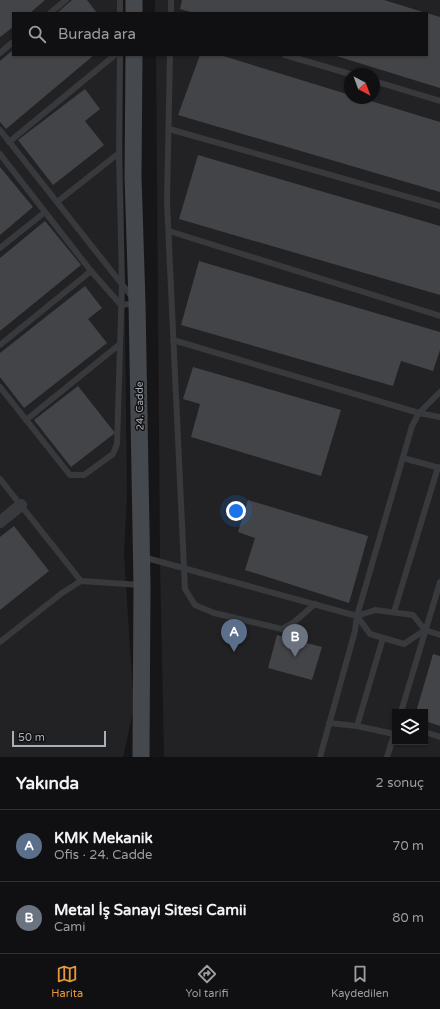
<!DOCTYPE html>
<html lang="tr">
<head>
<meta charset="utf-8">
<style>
	body { margin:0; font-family:"Varela Round",sans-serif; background:#19191b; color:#f1f3f6 }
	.controls { position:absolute; right:12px; bottom:12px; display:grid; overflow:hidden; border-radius:0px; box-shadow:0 1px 3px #0004 }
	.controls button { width:36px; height:36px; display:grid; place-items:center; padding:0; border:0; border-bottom:1px solid #303032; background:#101012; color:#f1f3f6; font:20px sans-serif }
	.compass { position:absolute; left:344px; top:68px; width:36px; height:36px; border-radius:50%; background:#101012; box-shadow:0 1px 3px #0004; rotate:139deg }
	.scale { position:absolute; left:12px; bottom:10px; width:94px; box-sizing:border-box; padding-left:4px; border:2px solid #a9afb7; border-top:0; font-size:11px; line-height:14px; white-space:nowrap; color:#a9afb7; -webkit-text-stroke:3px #111113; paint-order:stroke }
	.you { position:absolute; left:236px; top:511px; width:14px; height:14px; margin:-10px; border:3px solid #fff; border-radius:50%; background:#1a73e8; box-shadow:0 0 0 6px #1a73e833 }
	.badge { display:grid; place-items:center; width:26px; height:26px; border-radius:50%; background:#e7973e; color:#fff; font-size:13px; font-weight:700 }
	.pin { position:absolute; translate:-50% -33px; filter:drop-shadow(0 1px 2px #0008) }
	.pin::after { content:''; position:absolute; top:21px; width:14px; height:12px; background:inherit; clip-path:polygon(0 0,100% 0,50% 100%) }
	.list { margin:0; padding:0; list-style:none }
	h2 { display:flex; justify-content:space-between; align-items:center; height:52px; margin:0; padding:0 16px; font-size:17px }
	h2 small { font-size:13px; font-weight:400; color:#9c9d9f }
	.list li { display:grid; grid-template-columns:26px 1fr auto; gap:12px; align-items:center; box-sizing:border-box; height:72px; padding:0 16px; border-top:1px solid #303032 }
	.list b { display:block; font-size:15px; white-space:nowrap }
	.list p { margin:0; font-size:13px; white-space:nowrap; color:#9c9d9f }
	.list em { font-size:13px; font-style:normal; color:#9c9d9f }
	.icon { flex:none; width:22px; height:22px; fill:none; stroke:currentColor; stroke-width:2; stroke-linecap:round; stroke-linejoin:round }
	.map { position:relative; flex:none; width:440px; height:757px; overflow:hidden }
	.search { position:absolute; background:#101012; box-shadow:0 1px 3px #0004; left:12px; right:12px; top:12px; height:44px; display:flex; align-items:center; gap:10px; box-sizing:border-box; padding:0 14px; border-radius:0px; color:#9c9d9f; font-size:15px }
	.sheet { height:196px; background:#101012 }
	nav { display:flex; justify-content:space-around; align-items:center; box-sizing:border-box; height:56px; border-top:1px solid #303032; background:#101012; font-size:11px; color:#9c9d9f }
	nav a { display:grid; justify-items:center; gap:2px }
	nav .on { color:#e7973e }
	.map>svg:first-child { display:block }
</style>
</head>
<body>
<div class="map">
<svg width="440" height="757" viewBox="0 0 440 757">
	<rect width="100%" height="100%" fill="#161618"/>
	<!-- built -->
	<g fill="#222224" fill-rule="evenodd">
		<polygon points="0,0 122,0 122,13 13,13 13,55 122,55 127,496 124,555 134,708 123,757 0,757"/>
		<path d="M155,0H440V757H164L160,562L156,55H427V13H155ZM350,74H374V98H350ZM395,712H425V742H395Z"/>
	</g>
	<!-- building -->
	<g fill="#434447">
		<polygon points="0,0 45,0 30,13 13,13 13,27 0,37"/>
		<polygon points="72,0 87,0 97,13 57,13"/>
		<polygon points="182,0 384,0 426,13 194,13 180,9"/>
		<polygon points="427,13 440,17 440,88 333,55 427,55"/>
		<polygon points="13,50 13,55 94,55 6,129 0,122 0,61"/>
		<polygon points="200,55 220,55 350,95 350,98 361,98 440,122 440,192 178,115"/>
		<polygon points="85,89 100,109 85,121 104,145 53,185 18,140"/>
		<polygon points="198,155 440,226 440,295 179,219"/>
		<polygon points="0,167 33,207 0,235"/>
		<polygon points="45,221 81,265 0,331 0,258"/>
		<polygon points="199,261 440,332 440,350 433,371 401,361 393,386 181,325"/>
		<polygon points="85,286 102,308 88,319 107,343 24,408 0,377 0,353"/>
		<polygon points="193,367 341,410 321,476 191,437 200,404 183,399"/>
		<polygon points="78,386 115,433 71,467 34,420"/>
		<polygon points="248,500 368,536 349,603 245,570 255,538 238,532"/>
		<polygon points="14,526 49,571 0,610 0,537"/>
		<polygon points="277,635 322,647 312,680 268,668"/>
		<polygon points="433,654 440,656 440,726 425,721 425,712 416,712"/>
	</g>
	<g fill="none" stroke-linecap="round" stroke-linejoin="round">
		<!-- lane -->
		<g stroke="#37393c" stroke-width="6">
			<polyline points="50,13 66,0"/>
			<polyline points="120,13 120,0"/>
			<polyline points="171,13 171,0"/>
			<polyline points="0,53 13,42"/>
			<polyline points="170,55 167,202 185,589 195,605 214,613 282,629 293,623 315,604"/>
			<polyline points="285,55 350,74"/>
			<polyline points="374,81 440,101"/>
			<polyline points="169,129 440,206"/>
			<polyline points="0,130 132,297"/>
			<polyline points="9,142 115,55"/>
			<polyline points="0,154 91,271 121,305 136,303"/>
			<polyline points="57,202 119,153"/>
			<polyline points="169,231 440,316"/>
			<polyline points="0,248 45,212"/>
			<polyline points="173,340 419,413 440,417"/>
			<polyline points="0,345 91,271"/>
			<polyline points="0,387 70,475 84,475 113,454 117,444 122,283 119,153 120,55"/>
			<polyline points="26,420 120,344"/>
			<polyline points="403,458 440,468"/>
			<polyline points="0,479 81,581"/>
			<polyline points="143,557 357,616 375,610 413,615 425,630 440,635"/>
			<polyline points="394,612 438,467"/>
			<polyline points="357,616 370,634 404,644 425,630"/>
			<polyline points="0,642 62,593 81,581 141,585"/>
			<polyline points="401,712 440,582"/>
			<polyline points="329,723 357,726 394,734"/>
			<polyline points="357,726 383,638"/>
			<polyline points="425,732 440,737"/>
			<polyline points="320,757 355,631 357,616 412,426 419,413 440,392"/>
			<polyline points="387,757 395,732"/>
		</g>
		<!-- street -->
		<polyline stroke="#37393c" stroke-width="12" points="0,522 21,505"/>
		<!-- secondary -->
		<g stroke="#45484c" stroke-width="17">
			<polyline points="134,13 134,0"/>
			<polyline points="134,55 133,176 137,303 142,585 141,757"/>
		</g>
	</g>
	<g text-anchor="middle" stroke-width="3" stroke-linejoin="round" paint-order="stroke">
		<!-- street labels -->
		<g font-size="10" fill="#a9afb7" stroke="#111113">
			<text transform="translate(139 406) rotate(-91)" y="4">24. Cadde</text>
		</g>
	</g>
</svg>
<div class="controls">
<button><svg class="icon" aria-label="layers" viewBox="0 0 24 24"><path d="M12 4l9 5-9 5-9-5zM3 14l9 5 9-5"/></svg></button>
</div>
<svg class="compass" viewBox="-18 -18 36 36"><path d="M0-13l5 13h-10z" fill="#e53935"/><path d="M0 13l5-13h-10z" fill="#9c9d9f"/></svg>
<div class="scale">50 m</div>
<div class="you"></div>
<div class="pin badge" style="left:234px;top:652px;background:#5c6f8a">A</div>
<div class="pin badge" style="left:295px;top:657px;background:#6b7280">B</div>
<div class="search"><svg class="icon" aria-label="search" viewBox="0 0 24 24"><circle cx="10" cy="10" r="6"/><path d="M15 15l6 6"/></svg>Burada ara</div>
</div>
<section class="sheet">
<h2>Yakında<small>2 sonuç</small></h2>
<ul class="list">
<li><span class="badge" style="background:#5c6f8a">A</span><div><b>KMK Mekanik</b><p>Ofis · 24. Cadde</p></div><em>70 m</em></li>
<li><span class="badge" style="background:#6b7280">B</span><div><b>Metal İş Sanayi Sitesi Camii</b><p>Cami</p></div><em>80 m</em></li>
</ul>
</section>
<nav>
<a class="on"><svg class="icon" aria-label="map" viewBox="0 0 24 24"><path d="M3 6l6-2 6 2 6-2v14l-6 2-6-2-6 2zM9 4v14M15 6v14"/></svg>Harita</a>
<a><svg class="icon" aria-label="directions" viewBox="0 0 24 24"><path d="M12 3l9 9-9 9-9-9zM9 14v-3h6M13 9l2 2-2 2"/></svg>Yol tarifi</a>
<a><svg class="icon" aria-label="saved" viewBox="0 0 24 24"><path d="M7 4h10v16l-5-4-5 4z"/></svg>Kaydedilen</a>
</nav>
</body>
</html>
